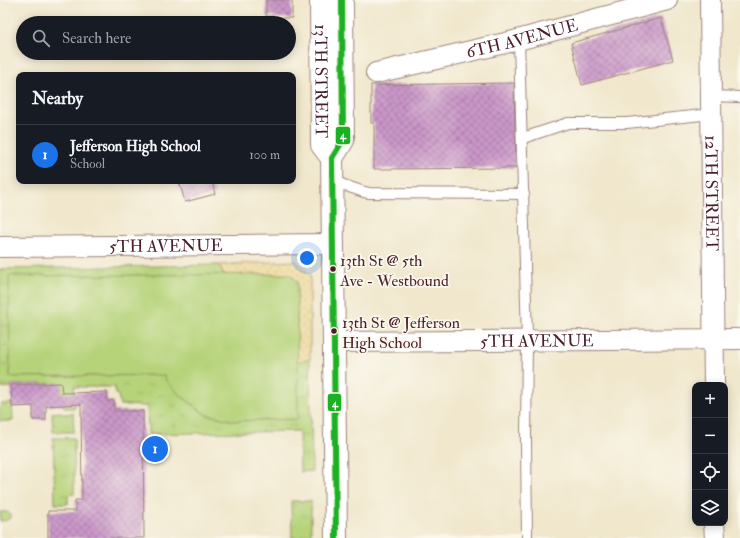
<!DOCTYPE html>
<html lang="en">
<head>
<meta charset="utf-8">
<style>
	body { margin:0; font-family:"IM FELL Double Pica",serif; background:#242831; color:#f1f3f6 }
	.controls { position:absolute; right:12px; bottom:12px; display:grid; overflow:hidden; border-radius:8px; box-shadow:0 2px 10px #0003 }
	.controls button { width:36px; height:36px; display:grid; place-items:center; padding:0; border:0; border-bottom:1px solid #363941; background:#171b24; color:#f1f3f6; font:20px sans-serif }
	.you { position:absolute; left:307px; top:258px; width:14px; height:14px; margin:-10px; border:3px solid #fff; border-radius:50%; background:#1a73e8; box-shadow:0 0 0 6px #1a73e833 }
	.badge { display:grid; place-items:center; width:26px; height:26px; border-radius:50%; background:#1a73e8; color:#fff; font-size:13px; font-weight:700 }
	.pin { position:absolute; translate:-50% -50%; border:2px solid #fff; box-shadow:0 1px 4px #0006 }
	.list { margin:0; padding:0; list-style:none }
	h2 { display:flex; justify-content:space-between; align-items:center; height:52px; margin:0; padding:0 16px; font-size:17px }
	h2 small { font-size:13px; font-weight:400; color:#9ea1a6 }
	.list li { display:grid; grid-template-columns:26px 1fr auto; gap:12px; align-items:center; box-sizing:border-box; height:60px; padding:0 16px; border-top:1px solid #363941 }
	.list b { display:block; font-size:15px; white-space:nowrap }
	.list p { margin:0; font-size:13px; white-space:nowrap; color:#9ea1a6 }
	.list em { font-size:13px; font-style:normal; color:#9ea1a6 }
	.icon { flex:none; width:22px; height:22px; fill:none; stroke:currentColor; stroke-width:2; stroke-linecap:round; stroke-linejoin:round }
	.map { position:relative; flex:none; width:740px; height:538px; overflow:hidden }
	.search { position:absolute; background:#171b24; box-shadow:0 2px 10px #0003; left:16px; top:16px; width:280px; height:44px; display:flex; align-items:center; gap:10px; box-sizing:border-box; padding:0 14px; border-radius:22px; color:#9ea1a6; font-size:15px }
	.panel { position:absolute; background:#171b24; box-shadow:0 2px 10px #0003; left:16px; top:72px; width:280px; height:112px; border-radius:8px }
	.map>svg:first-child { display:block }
</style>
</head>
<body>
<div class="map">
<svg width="740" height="538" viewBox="0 0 740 538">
	<defs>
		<pattern id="grass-tufts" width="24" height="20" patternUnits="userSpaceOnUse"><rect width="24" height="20" fill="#b6d379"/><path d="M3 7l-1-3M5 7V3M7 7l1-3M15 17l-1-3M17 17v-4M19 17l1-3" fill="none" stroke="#9eb569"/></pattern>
		<pattern id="sand-dots" width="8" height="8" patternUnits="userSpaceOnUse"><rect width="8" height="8" fill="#eeda9e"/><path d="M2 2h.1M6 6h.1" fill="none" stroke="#cebb88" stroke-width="1.8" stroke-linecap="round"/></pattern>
		<pattern id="building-cross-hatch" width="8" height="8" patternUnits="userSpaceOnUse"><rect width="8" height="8" fill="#ca97c9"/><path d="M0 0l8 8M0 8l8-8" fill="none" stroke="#a67ba3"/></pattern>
	</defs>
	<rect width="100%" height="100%" fill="#fbf7ec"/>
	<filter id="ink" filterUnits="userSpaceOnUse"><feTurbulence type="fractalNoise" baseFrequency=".025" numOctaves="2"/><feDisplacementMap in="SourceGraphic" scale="8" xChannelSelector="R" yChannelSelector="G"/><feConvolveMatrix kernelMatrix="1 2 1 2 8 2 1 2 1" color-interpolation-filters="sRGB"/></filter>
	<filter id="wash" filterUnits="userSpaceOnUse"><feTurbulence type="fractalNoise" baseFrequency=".012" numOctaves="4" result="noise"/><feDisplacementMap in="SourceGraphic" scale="16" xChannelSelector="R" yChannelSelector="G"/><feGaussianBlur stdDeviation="0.9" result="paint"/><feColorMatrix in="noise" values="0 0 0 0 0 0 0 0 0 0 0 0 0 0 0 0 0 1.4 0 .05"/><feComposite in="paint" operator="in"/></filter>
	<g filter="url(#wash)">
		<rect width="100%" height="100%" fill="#f0e7cc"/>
		<!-- grass -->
		<g fill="url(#grass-tufts)" stroke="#807952">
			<polygon points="216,265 221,267 224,279 282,365 310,359 312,471 300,472 299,431 148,434 147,406 120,405 118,395 115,394 115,387 74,387 75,408 66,408 62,405 61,383 11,385 11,387 0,388 0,269"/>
			<polygon points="12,403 13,421 0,421 0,404"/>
			<polygon points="61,412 64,414 73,413 74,432 53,432 52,413"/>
			<polygon points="53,438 74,438 74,494 68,495 68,504 55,504"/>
			<polygon points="291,501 311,501 311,538 292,538"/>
			<polygon points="0,512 7,512 10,514 10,518 7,520 0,521"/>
		</g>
		<!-- sand -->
		<polygon fill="url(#sand-dots)" stroke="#9c7c64" points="296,261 310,275 310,359 282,365 224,279 221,267 216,265"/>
		<!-- pitch -->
		<polygon fill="#b6d379" stroke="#807952" points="290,274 297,282 298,419 234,421 205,414 180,395 167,382 163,375 10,377 9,276"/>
		<g id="blocks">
			<!-- building -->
			<g fill="url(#building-cross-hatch)">
				<polygon points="266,0 292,0 292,18 274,18 274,16 266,16"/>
				<polygon points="661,18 673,60 582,85 571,43"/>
				<polygon points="514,83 516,168 374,169 374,123 371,123 371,85"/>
				<polygon points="179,181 212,181 215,194 185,202"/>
				<polygon points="61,383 62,393 107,392 107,401 114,401 114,411 143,411 144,538 48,538 48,511 76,511 75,500 82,500 81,404 46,406 46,420 33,420 33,406 12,407 11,385"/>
			</g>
		</g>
	</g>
	<g filter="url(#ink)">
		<use href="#blocks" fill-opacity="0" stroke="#9d837c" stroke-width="1"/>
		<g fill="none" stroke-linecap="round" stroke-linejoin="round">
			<defs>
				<g id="service">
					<polyline points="519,40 527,340 526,440 527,538"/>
					<polyline points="711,96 740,97"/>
					<polyline points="523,138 568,123 627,123 711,114"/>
					<polyline points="332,181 364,192 369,193 524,194"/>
				</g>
				<g id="minor">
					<path id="s1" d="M710,0L714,385"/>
					<path id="s2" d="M376,73L514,41L667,0"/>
					<path id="s3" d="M0,247L333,244"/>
					<path id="s4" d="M334,342L740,339"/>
					<polyline points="714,523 715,538"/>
				</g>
				<g id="tertiary">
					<path id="s5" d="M321,0L322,145L332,158"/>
					<polyline points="336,538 332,158 343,140 342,0"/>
				</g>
			</defs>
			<!-- service casing -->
			<use href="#service" stroke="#9d837c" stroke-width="12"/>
			<!-- minor casing -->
			<use href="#minor" stroke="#9d837c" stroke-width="22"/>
			<!-- tertiary casing -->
			<use href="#tertiary" stroke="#9d837c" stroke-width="24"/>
			<!-- service -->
			<use href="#service" stroke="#fff" stroke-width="10"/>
			<!-- minor -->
			<use href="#minor" stroke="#fff" stroke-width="20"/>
			<!-- tertiary -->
			<use href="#tertiary" stroke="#fff" stroke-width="22"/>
			<defs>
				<polyline id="bus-1" points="336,538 332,158 343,140 342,0"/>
			</defs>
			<!-- bus-1 casing -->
			<use href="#bus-1" stroke="#fbf7ec" stroke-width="9"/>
			<!-- bus-1 -->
			<use href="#bus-1" stroke="#1ab123" stroke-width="6"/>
		</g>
	</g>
	<!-- markers -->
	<g fill="#4a1f2b" stroke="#fbf7ec" stroke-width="1.5">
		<circle cx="333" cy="269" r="3.5"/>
		<circle cx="334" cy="331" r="3.5"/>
	</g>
	<g text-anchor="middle" stroke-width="3.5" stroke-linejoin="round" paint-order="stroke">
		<!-- bus labels -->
		<g font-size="16" fill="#4a1f2b" stroke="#fbf7ec" text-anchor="start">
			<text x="340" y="266">13th St @ 5th<tspan x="340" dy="20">Ave - Westbound</tspan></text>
			<text x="342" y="328">13th St @ Jefferson<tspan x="342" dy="20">High School</tspan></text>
		</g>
		<!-- street labels -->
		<g font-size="17" fill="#4a1f2b" stroke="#fbf7ec">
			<text dy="6" stroke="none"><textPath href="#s2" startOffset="150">6TH AVENUE</textPath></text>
			<text dy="6" stroke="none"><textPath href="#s5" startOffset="81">13TH STREET</textPath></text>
			<text dy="6" stroke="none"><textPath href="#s1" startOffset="193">12TH STREET</textPath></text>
			<text dy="6" stroke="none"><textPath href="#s3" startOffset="166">5TH AVENUE</textPath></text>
			<text dy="6" stroke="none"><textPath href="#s4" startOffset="203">5TH AVENUE</textPath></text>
		</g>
	</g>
	<g stroke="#fbf7ec" stroke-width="1.5">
		<rect x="335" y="126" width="16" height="19" rx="4" fill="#1ab123"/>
		<rect x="327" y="393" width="15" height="19" rx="4" fill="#1ab123"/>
	</g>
	<g font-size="11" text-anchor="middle" font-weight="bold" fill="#fff">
		<text x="343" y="139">4</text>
		<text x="335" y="407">4</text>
	</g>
</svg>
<div class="controls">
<button>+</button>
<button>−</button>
<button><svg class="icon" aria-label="locate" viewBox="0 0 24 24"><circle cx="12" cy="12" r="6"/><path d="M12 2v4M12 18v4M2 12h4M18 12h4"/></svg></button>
<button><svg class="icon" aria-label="layers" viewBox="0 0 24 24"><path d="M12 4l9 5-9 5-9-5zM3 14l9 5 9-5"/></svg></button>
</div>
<div class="you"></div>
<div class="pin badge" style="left:155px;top:449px">1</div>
<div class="search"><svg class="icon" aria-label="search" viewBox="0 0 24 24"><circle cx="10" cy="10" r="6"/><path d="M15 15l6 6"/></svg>Search here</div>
<section class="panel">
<h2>Nearby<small></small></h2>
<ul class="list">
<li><span class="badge">1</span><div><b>Jefferson High School</b><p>School</p></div><em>100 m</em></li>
</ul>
</section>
</div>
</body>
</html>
